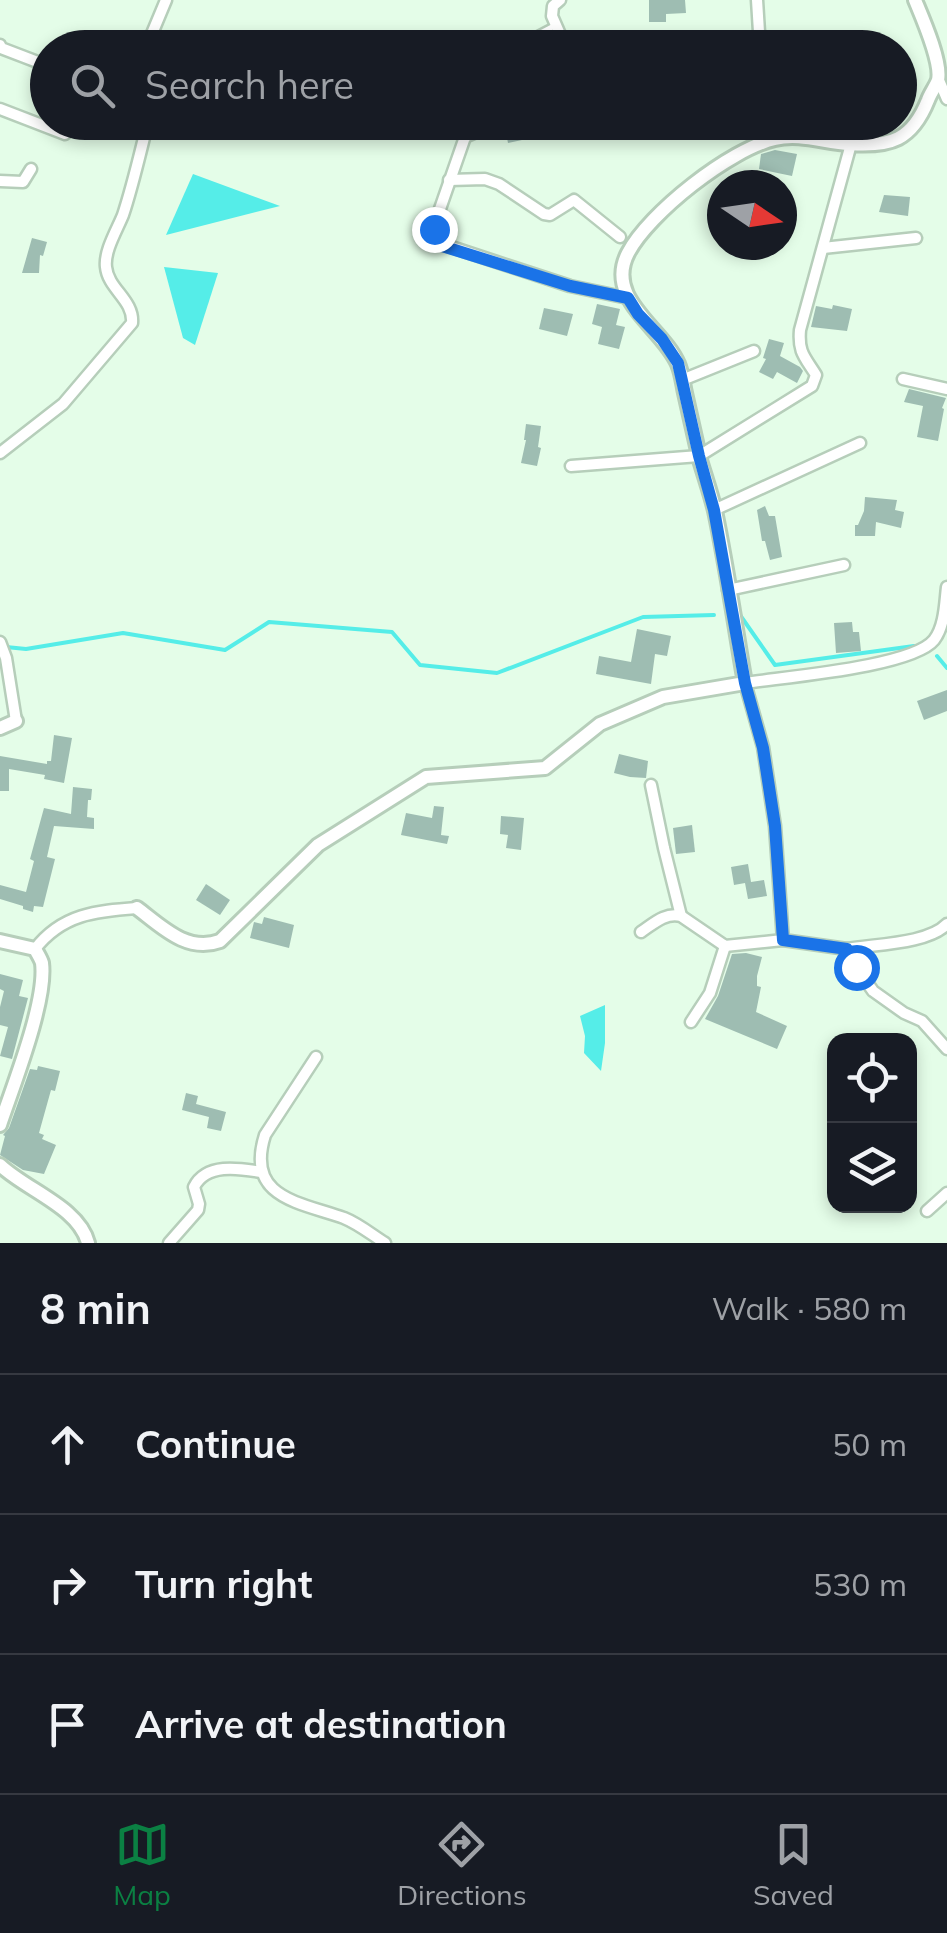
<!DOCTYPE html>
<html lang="en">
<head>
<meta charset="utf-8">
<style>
	body { margin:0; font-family:Mulish,sans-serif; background:#242831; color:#f1f3f6 }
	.controls { position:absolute; right:30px; bottom:30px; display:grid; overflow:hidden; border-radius:20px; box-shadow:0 5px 15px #0003 }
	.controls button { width:90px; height:90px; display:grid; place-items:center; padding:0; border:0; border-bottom:2px solid #363941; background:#171b24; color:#f1f3f6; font:50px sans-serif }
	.compass { position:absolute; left:707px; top:170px; width:90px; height:90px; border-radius:50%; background:#171b24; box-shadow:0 5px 15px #0003; rotate:103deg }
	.stop { position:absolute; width:30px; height:30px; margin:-22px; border:8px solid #1a73e8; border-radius:50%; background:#fff }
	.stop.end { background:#1a73e8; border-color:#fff; box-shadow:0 2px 10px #0008 }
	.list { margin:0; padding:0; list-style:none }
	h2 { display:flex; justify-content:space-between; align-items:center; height:130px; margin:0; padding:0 40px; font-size:42px }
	h2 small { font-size:32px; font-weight:400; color:#9ea1a6 }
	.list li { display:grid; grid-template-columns:65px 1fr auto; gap:30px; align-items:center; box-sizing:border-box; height:140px; padding:0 40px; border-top:2px solid #363941 }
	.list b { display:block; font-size:38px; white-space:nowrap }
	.list em { font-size:32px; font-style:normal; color:#9ea1a6 }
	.icon { flex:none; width:55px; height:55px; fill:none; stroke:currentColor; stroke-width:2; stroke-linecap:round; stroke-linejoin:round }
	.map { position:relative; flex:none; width:947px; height:1243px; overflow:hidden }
	.search { position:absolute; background:#171b24; box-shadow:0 5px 15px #0003; left:30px; right:30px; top:30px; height:110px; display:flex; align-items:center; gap:25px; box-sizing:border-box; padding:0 35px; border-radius:55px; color:#9ea1a6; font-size:38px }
	.sheet { height:550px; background:#171b24 }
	nav { display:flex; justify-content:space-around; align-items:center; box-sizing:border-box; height:140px; border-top:2px solid #363941; background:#171b24; font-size:28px; color:#9ea1a6 }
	nav a { display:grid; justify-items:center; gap:5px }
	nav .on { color:#0b8043 }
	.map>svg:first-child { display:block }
</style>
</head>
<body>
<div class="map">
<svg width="947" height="1243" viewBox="0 0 947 1243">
	<rect width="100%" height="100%" fill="#e4fde8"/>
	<!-- water -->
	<g fill="#55ede8">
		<polygon points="193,174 280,206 166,235"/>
		<polygon points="164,267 218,273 195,345 183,338"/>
		<polygon points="605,1005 605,1043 601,1071 584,1053 585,1036 580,1016"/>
	</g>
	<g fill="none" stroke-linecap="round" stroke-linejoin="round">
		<!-- stream -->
		<g stroke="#55ede8" stroke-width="4">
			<polyline points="740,615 775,665 914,646"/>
			<polyline points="6,647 26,649 123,633 225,650 269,622 392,632 420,665 497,673 643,617 714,615"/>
			<polyline points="937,656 947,668"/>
		</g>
	</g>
	<!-- building -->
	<g fill="#9ebdb2">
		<polygon points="649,0 685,0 686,13 666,14 666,22 649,22"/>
		<polygon points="517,122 535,122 536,137 508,143 505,128 507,124"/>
		<polygon points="775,150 797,154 792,176 759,169 761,154"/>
		<polygon points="884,195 910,197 908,216 879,212"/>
		<polygon points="32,238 47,242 43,256 40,255 39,273 22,273"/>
		<polygon points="597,304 620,309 616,325 625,327 619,349 598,344 602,327 592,324"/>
		<polygon points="833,305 852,309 847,331 811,327 816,306 832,309"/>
		<polygon points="544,308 573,314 567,336 539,329"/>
		<polygon points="769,339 784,343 780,356 800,367 803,371 797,383 777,372 773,379 759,372 766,359 763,358"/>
		<polygon points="909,389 946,398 942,408 944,409 938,441 917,437 923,406 904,402"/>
		<polygon points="526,424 541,426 538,447 541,448 537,466 521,463 526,440 524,440"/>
		<polygon points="865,497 897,500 895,510 904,512 901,528 876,522 875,536 855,536 855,525 858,525 864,511"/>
		<polygon points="765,506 769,516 775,516 782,557 770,560 765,541 762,541 757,510"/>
		<polygon points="852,622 853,632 859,632 861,651 836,653 834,623"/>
		<polygon points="637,629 671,636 667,656 655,654 651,684 596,674 599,656 631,662"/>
		<polygon points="947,690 947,711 924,720 917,701"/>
		<polygon points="54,735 72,738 64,783 44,779 45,775 9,769 9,791 0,791 0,756 47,764 47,761 51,761"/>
		<polygon points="619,754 648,761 646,778 630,777 614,773"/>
		<polygon points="73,787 92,789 91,800 88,800 87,817 94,818 94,829 54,826 47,857 55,859 43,907 34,906 33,912 23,909 23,906 0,899 0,885 26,892 34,861 30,859 44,808 71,814"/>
		<polygon points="434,806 444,807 441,835 449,836 447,844 401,835 406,813 432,818"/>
		<polygon points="501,816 524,818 521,850 506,848 508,835 500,834"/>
		<polygon points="692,825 695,852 676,854 673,828"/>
		<polygon points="748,864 751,882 764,880 767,896 748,899 745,883 734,885 731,867"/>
		<polygon points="206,884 230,900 220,915 196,900"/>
		<polygon points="264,917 294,925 289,948 250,938 254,922 262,924"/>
		<polygon points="746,953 762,957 757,976 757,986 761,987 756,1012 787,1026 777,1049 705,1019 718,996 732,954"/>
		<polygon points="0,974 23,980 19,996 28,998 12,1059 0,1056 8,1027 0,1025 0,1007 4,991 0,989"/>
		<polygon points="38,1066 60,1071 55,1091 51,1090 39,1133 44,1135 42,1139 56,1145 44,1174 23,1170 0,1155 5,1136 3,1135 9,1128 30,1069 37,1070"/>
		<polygon points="186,1093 198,1096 196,1104 226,1112 221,1131 207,1128 209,1117 182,1110"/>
	</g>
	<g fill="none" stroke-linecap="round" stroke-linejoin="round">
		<defs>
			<g id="service">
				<polyline points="512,48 554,26"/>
				<polyline points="435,130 438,122"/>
			</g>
			<g id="minor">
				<polyline points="560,0 553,6 552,16 566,48"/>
				<polyline points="757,0 760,48"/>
				<polyline points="0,45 1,48 48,66"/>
				<polyline points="146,48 166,0"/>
				<polyline points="938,78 947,99"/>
				<polyline points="0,109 65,134"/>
				<polyline points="499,122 465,137 433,229 431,238 433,241 570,286 628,298"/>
				<polyline points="766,122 766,123"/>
				<polyline points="449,180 485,179 499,184 544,214 550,215 574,200 620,237"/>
				<polyline points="0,181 23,182 31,169"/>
				<polyline points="823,248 916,238"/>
				<polyline points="903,379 947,389"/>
				<polyline points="682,380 754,351"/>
				<path d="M0,453L63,404L132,323C134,300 108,289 106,267C104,251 117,230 123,215C133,185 140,153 148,122"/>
				<path d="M571,466L699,456L812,386L816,375C805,357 798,353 800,330L851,144"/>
				<polyline points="714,510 860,443"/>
				<polyline points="728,590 844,565"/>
				<polyline points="0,642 6,658 16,721"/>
				<polyline points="651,785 664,848 681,916"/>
				<path d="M947,924C928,944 875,944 847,949L856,967L873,991L904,1013L922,1021L947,1049"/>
				<path d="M641,932C653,924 665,912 681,916L725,946L783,940"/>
				<path d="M35,949C62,914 96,911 137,908"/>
				<path d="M847,949L783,940L775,826L763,747L745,683C783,677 912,667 934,640C945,626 945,603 947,587"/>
				<polyline points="691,1022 710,993 725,946"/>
				<path d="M316,1057L265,1135C245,1198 299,1202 344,1218C359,1224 372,1235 385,1243"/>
				<polyline points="927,1211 947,1193"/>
				<path d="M169,1243L198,1210L199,1204L194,1187C206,1163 238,1168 261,1172"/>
			</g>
			<g id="tertiary">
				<polyline points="0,728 16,721"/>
				<path d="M137,908C162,927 187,953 220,941L318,845L426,777L545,768L600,724L663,697L745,683C735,626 727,568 715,511C711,494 705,477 700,460C695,438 690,415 685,393C683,384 682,373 678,364C663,328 604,299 628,253C649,213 730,149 775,139C800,133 825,143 850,144C891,147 912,140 928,100C930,94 936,86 938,80C942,62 922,17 915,0"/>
				<path d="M0,941L35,949C37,953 41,959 42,963C47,1001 13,1086 0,1125"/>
				<path d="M0,1165C26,1190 79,1207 88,1243"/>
			</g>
		</defs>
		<!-- service casing -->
		<use href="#service" stroke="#b6ceba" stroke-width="10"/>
		<!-- minor casing -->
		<use href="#minor" stroke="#b6ceba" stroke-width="15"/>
		<!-- tertiary casing -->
		<use href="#tertiary" stroke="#b6ceba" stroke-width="18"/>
		<!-- service -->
		<use href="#service" stroke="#fff" stroke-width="5"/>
		<!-- minor -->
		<use href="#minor" stroke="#fff" stroke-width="10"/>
		<!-- tertiary -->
		<use href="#tertiary" stroke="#fff" stroke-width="12"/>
	</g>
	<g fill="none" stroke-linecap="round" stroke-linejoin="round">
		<!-- route -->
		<polyline stroke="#1a73e8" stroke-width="12" points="434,229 432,238 442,246 570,286 628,298 638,314 662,339 678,363 699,456 714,510 745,683 763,748 775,826 783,940 847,949 856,967"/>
	</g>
</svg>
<div class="controls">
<button><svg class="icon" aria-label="locate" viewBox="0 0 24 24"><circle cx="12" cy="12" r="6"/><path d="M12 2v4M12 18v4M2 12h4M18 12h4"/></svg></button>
<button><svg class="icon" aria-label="layers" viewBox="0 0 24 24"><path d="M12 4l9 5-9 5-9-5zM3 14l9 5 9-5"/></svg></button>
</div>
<svg class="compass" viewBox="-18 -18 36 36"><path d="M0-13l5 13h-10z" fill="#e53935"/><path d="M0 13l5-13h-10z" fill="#9ea1a6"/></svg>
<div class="stop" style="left:856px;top:967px"></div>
<div class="stop end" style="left:434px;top:229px"></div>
<div class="search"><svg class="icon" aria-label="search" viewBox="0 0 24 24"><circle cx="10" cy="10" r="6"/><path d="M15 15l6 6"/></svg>Search here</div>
</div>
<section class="sheet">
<h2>8 min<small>Walk · 580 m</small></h2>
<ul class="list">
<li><svg class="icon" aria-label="ahead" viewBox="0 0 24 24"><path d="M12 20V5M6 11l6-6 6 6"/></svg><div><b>Continue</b></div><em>50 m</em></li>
<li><svg class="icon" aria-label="right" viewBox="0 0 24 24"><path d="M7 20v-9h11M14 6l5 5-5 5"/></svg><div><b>Turn right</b></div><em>530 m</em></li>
<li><svg class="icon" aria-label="arrive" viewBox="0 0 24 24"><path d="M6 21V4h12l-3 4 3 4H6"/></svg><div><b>Arrive at destination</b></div></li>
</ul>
</section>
<nav>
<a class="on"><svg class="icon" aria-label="map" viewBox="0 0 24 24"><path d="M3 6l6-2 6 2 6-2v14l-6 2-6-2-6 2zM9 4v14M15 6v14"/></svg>Map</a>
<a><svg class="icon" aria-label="directions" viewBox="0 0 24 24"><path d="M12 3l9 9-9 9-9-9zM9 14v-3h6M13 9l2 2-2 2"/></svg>Directions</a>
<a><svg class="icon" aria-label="saved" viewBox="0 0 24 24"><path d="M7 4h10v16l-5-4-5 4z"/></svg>Saved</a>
</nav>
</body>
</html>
